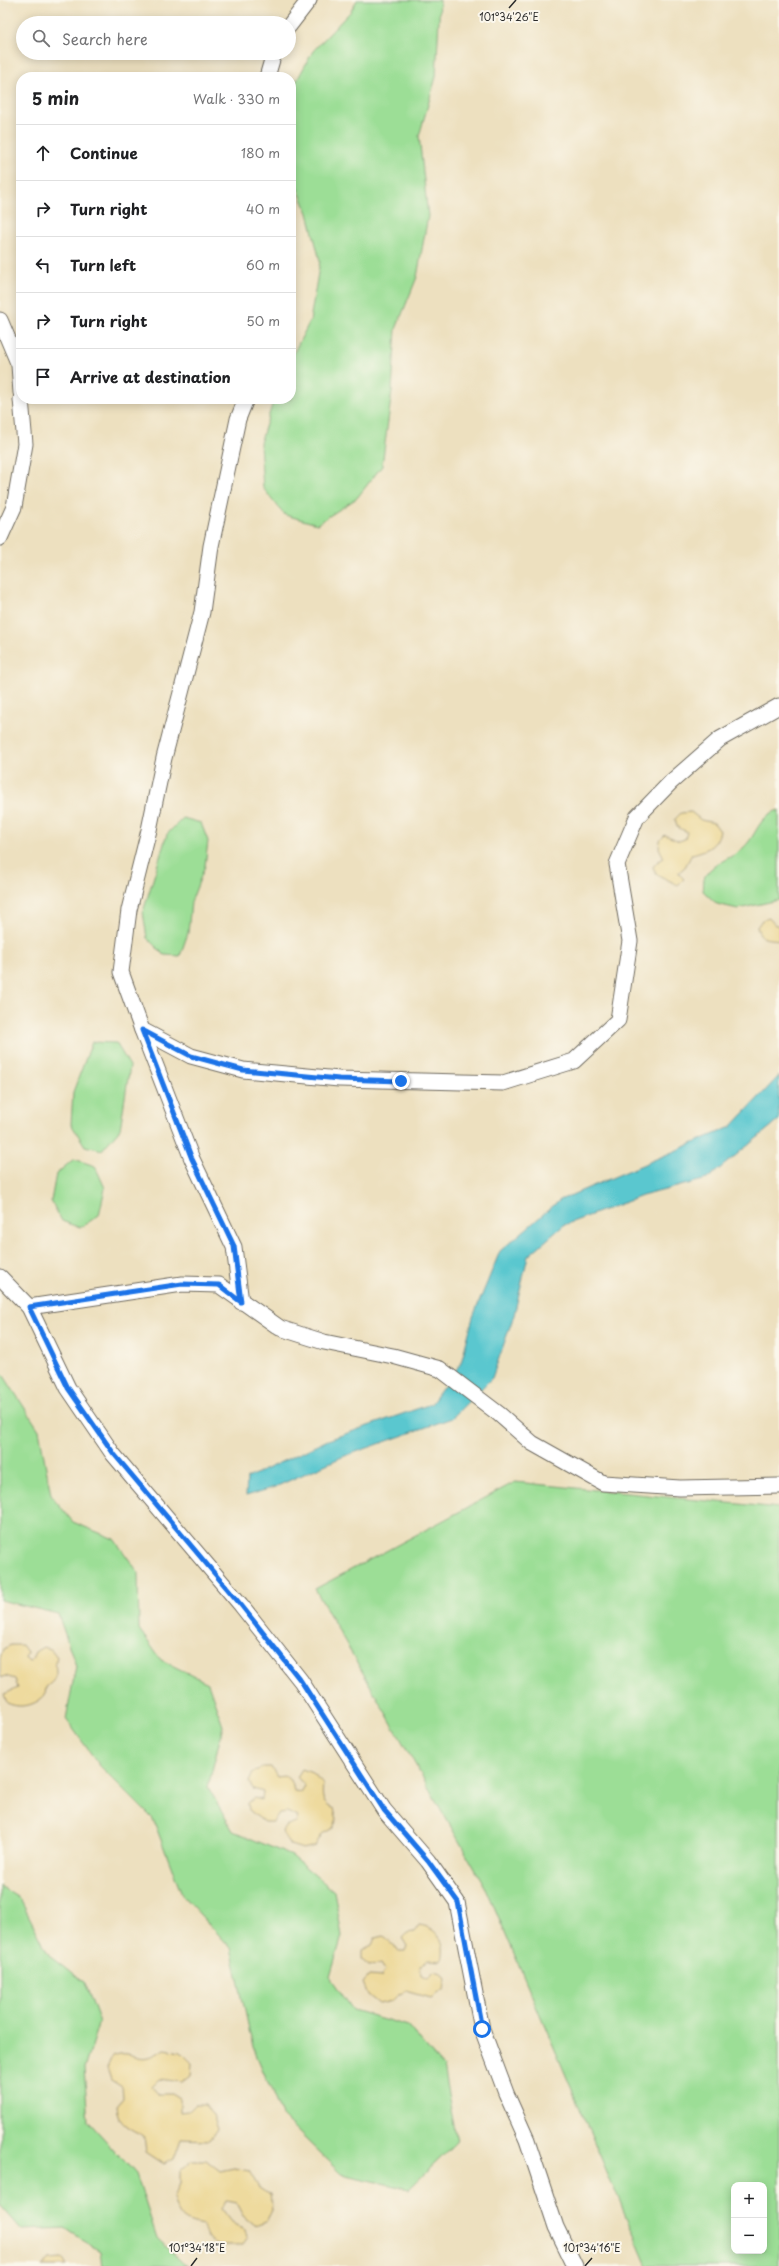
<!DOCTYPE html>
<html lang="en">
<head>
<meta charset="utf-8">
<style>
	body { margin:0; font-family:"Playpen Sans",sans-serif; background:#f2f2f2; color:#202124 }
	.controls { position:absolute; right:12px; bottom:12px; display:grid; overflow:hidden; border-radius:8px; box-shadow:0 2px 10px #0003 }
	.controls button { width:36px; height:36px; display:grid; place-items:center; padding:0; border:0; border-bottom:1px solid #e0e0e0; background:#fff; color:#202124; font:20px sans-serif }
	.stop { position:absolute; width:12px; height:12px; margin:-9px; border:3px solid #1a73e8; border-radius:50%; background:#fff }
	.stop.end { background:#1a73e8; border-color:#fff; box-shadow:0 1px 4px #0008 }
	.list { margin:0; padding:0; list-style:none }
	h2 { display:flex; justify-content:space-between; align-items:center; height:52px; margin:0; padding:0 16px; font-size:17px }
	h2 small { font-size:13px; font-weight:400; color:#757577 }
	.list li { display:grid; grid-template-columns:26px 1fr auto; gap:12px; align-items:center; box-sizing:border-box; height:56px; padding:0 16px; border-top:1px solid #e0e0e0 }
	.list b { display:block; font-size:15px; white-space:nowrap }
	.list em { font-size:13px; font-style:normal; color:#757577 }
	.icon { flex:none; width:22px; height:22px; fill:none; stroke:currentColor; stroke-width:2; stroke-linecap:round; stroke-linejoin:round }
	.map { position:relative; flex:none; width:779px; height:2266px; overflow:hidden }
	.search { position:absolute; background:#fff; box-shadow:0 2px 10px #0003; left:16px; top:16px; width:280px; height:44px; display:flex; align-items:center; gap:10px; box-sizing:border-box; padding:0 14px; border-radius:22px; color:#757577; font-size:15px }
	.panel { position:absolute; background:#fff; box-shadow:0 2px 10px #0003; left:16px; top:72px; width:280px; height:332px; border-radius:16px }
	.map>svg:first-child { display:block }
</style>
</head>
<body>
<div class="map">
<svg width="779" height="2266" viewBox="0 0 779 2266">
	<rect width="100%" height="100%" fill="#fbf7ec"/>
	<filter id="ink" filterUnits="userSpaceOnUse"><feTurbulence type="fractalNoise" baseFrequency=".025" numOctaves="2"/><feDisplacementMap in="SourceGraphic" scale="8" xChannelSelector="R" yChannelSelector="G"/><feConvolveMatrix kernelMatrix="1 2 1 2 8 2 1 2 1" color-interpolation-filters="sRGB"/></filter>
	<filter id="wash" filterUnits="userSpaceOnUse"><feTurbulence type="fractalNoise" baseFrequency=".012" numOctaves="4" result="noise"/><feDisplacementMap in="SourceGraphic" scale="16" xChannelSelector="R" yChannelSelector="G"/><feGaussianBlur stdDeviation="0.9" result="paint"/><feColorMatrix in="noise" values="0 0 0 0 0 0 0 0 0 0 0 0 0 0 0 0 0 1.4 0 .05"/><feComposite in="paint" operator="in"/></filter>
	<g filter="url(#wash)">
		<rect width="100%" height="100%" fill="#ede0bf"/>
		<!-- green -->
		<g fill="#9cde96" stroke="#648460" fill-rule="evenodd">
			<polygon points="357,0 440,0 436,77 419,136 428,216 417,277 396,329 392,391 382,466 357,498 317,524 285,515 263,488 260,443 274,399 291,399 291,358 310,321 320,261 308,213 291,172 291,91 313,51 351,11"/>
			<path d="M779,810V900L738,909L717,904L703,891C704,886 703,880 705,876C714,861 733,859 744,847C757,835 758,816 779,810Z"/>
			<polygon points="183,818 201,823 208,841 205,866 191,902 188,933 180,956 164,955 147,938 143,912 167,834"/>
			<polygon points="92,1042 116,1043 130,1066 120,1129 102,1150 85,1146 71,1124 73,1092"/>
			<polygon points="74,1159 95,1166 105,1188 99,1215 80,1228 62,1221 51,1201 56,1174"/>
			<polygon points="0,1373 4,1376 39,1430 51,1495 73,1522 114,1539 138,1572 139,1629 161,1660 208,1683 223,1726 208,1787 233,1831 292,1856 334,1891 342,1936 330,1977 353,2010 408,2026 443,2067 457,2142 409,2189 341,2174 282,2116 253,2047 231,1948 182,1895 153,1819 100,1766 66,1719 76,1666 58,1614 0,1600"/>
			<path d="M515,1482L779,1508V2266H647L487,1890L315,1589ZM734,2185H764V2251H734Z"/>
			<polygon points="0,1886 20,1899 49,1955 85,1983 99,2021 84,2069 88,2121 136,2174 157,2238 184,2264 189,2266 103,2266 101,2252 65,2228 22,2230 0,2205"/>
		</g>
		<!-- sand -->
		<g fill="#eeda9e" stroke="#8c8264">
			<path d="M691,812L701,820L714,823L720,831C716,847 707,850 692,854L685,867L678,873L684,879L678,885L656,874L653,867L657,862L664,858L659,848L660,840L665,835L679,841L685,839L687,832L677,827L675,819L681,813Z"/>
			<path d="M769,918L775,925H779V940C767,938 761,941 757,927L762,920Z"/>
			<path d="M11,1645H22L27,1652L25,1659L31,1661L35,1652L43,1647L51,1649L57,1657C52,1672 63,1675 46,1687L45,1695C35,1706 20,1709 7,1703L4,1694L18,1688L15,1679L5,1676L0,1678V1658L3,1649Z"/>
			<path d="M262,1767H271L277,1777L285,1776L292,1782L294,1791L301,1792L305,1786L297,1777L302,1769L312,1773L323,1783C322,1796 321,1804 334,1809L337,1819L333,1828L322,1834L315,1846L303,1849L290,1845L282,1832L287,1826L296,1823L298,1817L287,1812L279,1813L273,1822H264L249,1810L248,1803L254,1798L262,1800L263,1792L253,1789L249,1782L253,1773Z"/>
			<path d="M419,1925C437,1927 447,1943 442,1961L428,1960L420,1966L421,1975L428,1978L434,1971L442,1973L446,1979L444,1989L431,1998L406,1991L398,1995L392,2001L379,2004L368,1995L363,1983L369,1976L381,1977L385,1970L381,1964L369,1965L362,1959V1950L372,1945L375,1938L383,1936L399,1951H405L407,1946L402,1938L407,1933L414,1932Z"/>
			<path d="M164,2049L181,2052L192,2063L191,2075L182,2082L159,2079L152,2086L159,2094H172L180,2099V2112L188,2111L195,2104H205L213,2115L218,2129L210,2140L181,2139L174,2159L164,2164L146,2152L144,2136C129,2128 118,2125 116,2106L123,2098L122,2087L111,2080L107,2068L112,2056C137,2047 137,2069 164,2049Z"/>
			<path d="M192,2160H206L220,2171L234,2168L249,2171L259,2188L270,2195L272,2210L266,2222L255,2226L243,2216L236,2203L226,2201L222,2209L232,2222L245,2230L247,2238L242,2245C222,2244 209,2250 203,2226C181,2222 179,2217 173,2197L180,2184V2171Z"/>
			<polygon points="62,2258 67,2266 42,2266 50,2259"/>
		</g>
		<!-- water -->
		<polygon fill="#5ac7cf" stroke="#42797d" points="779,1076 779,1120 707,1179 642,1196 564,1225 528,1256 514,1315 492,1378 452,1418 342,1457 275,1487 246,1496 247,1478 328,1440 431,1404 461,1363 473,1317 500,1251 560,1200 731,1127"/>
	</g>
	<g filter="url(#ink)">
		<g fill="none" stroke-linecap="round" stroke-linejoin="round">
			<defs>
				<g id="service">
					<polyline points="289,26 309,0"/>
					<polyline points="267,77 274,53"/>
					<polyline points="0,320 19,365 21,393"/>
					<polyline points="246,399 238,419 211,546 202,612 164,758 149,830 129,910 121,972 142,1030 191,1056 243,1070 339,1079 503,1083 574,1061 618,1020 630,941 617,864 637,817 671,782 720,739 779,706"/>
					<polyline points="0,538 14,507 25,444 21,399"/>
					<polyline points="142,1030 192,1159 234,1247 241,1302"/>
					<polyline points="0,1277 29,1307 68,1388 113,1454 241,1605 301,1681 384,1810 428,1861 457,1902 482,2029 506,2093 527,2140 556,2227 575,2266"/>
					<polyline points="29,1307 182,1284 219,1285 280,1328 324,1342 393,1356 440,1369 499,1414 532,1443 603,1483 680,1488 779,1486"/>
				</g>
			</defs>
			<!-- service casing -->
			<use href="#service" stroke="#6f6a5f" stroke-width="17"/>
			<!-- service -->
			<use href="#service" stroke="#fff" stroke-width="15"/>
		</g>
	</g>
	<g fill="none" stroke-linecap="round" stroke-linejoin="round" filter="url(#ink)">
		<!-- route -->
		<polyline stroke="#1a73e8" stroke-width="5" points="401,1081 339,1079 243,1070 191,1056 142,1030 192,1159 234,1246 241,1302 219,1285 182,1284 29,1307 68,1388 114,1454 241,1605 301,1681 384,1810 428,1861 458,1902 482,2029"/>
	</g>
	<!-- ticks -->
	<path fill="none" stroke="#2b2b2b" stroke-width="1.5" d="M509,8L516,0M191,2266L197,2258M585,2266L592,2258"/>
	<g font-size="10" text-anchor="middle" fill="#2b2b2b" stroke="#fbf7ec" stroke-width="4" stroke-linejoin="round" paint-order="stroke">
		<text x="509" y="21">101°34'26"E</text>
		<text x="197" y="2252">101°34'18"E</text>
		<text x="592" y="2252">101°34'16"E</text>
	</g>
</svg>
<div class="controls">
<button>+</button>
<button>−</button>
</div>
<div class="stop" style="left:482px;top:2029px"></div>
<div class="stop end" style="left:401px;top:1081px"></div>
<div class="search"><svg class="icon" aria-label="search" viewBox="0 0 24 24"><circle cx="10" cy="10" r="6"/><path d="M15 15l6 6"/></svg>Search here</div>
<section class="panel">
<h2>5 min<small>Walk · 330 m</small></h2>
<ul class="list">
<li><svg class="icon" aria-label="ahead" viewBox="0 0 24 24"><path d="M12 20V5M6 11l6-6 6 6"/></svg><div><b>Continue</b></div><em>180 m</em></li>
<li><svg class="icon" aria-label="right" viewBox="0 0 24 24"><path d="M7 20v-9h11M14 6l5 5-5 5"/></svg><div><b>Turn right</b></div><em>40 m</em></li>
<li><svg class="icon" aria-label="left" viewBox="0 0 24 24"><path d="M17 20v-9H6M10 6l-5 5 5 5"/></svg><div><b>Turn left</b></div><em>60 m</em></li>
<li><svg class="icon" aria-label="right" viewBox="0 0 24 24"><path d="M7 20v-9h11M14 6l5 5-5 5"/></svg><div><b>Turn right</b></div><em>50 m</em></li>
<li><svg class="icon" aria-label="arrive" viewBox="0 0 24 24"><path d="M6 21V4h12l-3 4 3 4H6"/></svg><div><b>Arrive at destination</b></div></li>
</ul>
</section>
</div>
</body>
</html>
